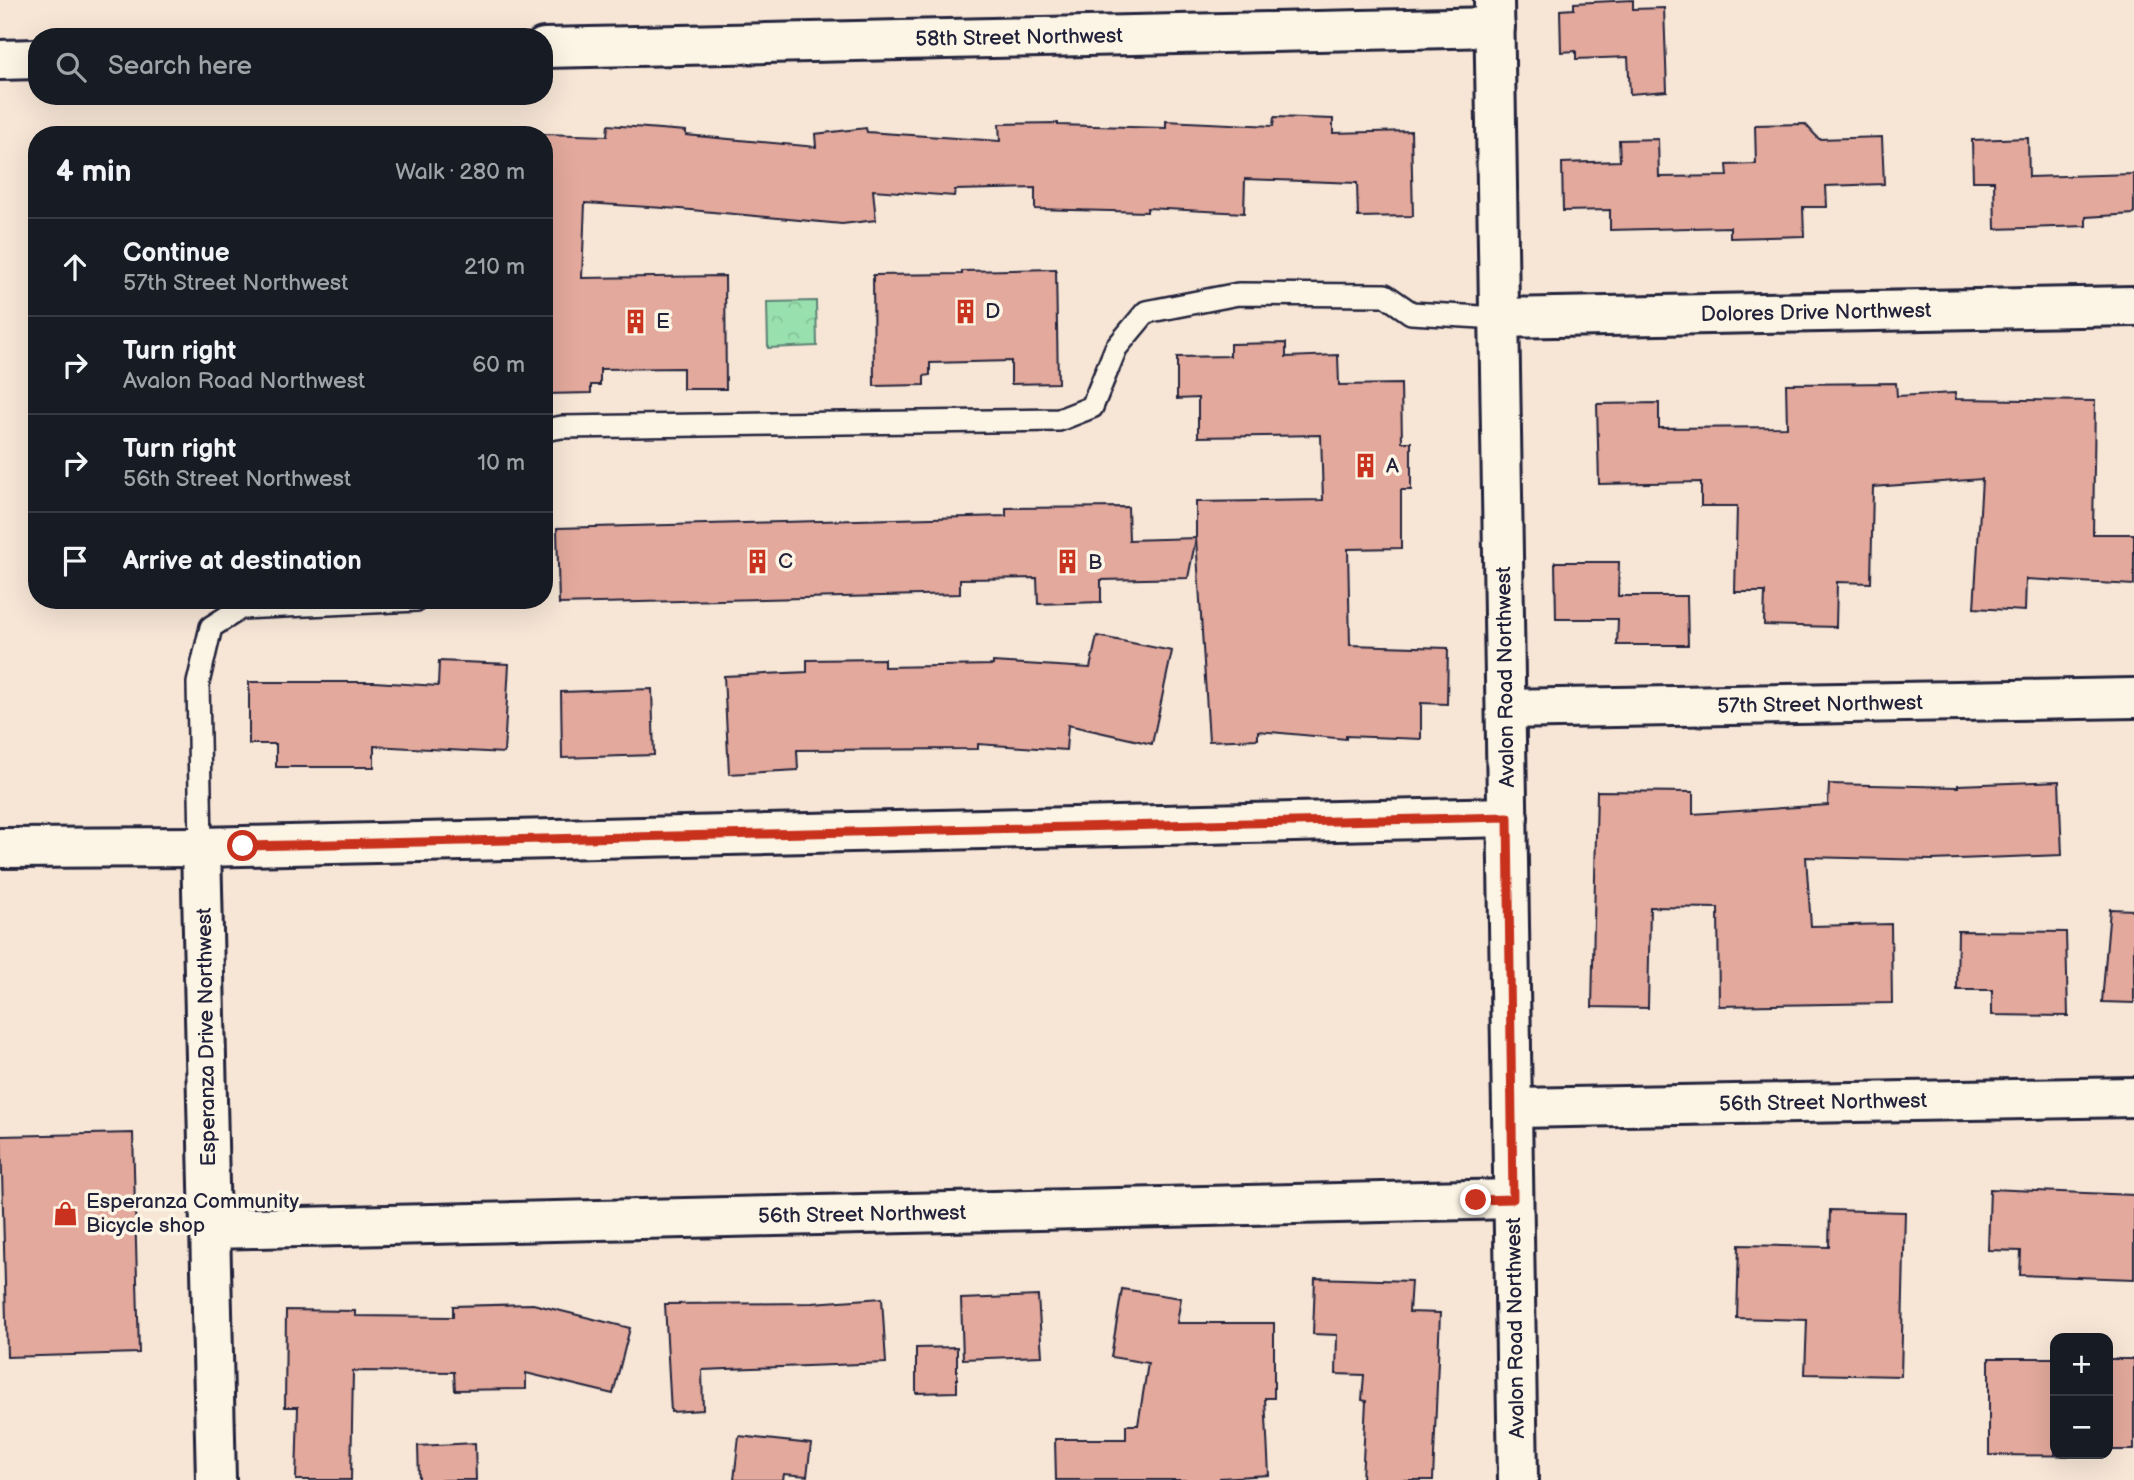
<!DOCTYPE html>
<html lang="en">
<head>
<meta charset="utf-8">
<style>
	body { margin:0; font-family:"Balsamiq Sans",sans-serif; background:#242831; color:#f1f3f6 }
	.controls { position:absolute; right:21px; bottom:21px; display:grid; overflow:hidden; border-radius:14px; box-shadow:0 7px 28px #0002 }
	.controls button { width:63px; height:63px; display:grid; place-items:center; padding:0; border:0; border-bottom:2px solid #363941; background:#171b24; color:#f1f3f6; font:35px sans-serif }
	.stop { position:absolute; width:21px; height:21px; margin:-16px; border:5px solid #c8321e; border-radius:50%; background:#fff }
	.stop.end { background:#c8321e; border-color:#fff; box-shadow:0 2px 7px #0008 }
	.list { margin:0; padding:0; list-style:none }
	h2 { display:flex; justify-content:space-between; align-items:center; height:91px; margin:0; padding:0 28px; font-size:30px }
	h2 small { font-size:23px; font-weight:400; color:#9ea1a6 }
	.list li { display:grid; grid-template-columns:46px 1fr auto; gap:21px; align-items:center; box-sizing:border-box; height:98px; padding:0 28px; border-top:2px solid #363941 }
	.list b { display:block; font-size:26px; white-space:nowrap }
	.list p { margin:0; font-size:23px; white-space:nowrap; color:#9ea1a6 }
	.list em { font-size:23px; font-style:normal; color:#9ea1a6 }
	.icon { flex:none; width:38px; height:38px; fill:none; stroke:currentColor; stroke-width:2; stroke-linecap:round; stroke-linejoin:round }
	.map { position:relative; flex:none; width:2134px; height:1480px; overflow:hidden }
	.search { position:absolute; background:#171b24; box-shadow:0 7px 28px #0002; left:28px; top:28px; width:525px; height:77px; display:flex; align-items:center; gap:18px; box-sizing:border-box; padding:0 24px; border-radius:28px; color:#9ea1a6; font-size:26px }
	.panel { position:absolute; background:#171b24; box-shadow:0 7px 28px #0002; left:28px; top:126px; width:525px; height:483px; border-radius:28px }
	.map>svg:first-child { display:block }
</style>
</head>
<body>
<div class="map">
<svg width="2134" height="1480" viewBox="0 0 2134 1480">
	<defs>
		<pattern id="forest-crowns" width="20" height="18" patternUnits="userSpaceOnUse" patternTransform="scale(1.75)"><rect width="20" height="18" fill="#98e0ae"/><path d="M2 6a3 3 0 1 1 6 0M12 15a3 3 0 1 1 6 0" fill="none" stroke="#83c097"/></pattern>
	</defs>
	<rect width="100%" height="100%" fill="#f7e6d6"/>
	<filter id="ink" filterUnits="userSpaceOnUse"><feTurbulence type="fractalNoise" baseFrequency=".0143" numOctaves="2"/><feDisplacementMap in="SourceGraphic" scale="14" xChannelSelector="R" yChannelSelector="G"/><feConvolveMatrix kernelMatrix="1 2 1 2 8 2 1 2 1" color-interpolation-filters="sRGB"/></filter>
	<g filter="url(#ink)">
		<!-- forest -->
		<polygon fill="url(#forest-crowns)" stroke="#5d8174" stroke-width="2" points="816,301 817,346 768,348 767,302"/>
		<!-- building -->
		<g fill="#e2a99c" stroke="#22223b" stroke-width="2">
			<polygon points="1633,0 1633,9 1664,8 1667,91 1630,94 1628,57 1576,59 1576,51 1561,52 1560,10 1574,9 1574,3"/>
			<polygon points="1274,117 1333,119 1333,133 1411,131 1413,216 1358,217 1357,183 1245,179 1244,213 1147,208 1147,212 1035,209 1035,188 955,190 954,196 873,190 876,220 842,224 680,209 585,203 582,278 725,276 726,389 683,389 683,368 600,369 600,385 591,385 591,393 546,394 544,134 607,136 608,125 686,131 686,135 816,147 815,134 866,128 867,132 1000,141 999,124 1058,123 1058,125 1166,128 1166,121 1273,126"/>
			<polygon points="1805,124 1819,139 1882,137 1884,184 1826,186 1827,207 1803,207 1804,236 1730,238 1730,227 1610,230 1610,210 1563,211 1562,163 1620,161 1619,140 1658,139 1659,177 1728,176 1727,165 1756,164 1755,125"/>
			<polygon points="2028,138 2029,177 2134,174 2134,214 2086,217 2086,226 1995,229 1994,181 1973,181 1972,140"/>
			<polygon points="1056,269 1058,383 1011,384 1011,361 930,363 930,375 924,376 924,385 874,386 873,275 962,274 962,271"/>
			<polygon points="1286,343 1286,357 1338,355 1339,385 1401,384 1402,442 1411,442 1411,490 1401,490 1401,548 1348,549 1350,645 1448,648 1447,704 1421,703 1421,739 1346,736 1346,739 1258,731 1258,739 1209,741 1196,538 1196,502 1323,500 1321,435 1198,437 1198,398 1177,399 1177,357 1230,356 1230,344"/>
			<polygon points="1896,383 1897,396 1955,393 1956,399 2095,401 2093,534 2134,534 2134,585 2026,579 2025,611 1974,608 1982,479 1873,487 1871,583 1837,582 1836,627 1764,625 1765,592 1735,592 1737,506 1701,506 1701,482 1599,484 1597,404 1659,403 1659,428 1787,427 1786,384"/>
			<polygon points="1128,507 1129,540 1196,538 1188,578 1101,580 1101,602 1038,604 1037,578 960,579 960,594 559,604 557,528 1006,516 1006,508"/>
			<polygon points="1555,562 1619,562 1618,596 1687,596 1688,645 1617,645 1618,619 1556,619"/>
			<polygon points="1097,636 1172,651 1152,744 1068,725 1066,750 978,744 978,749 797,750 798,770 729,774 724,676 807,672 807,660 884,659 884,667 993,665 993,662 1090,668"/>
			<polygon points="439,661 509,664 504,753 374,746 374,767 276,767 276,744 249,744 249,682 374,682 438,686"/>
			<polygon points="652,689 654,755 562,758 561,692"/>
			<polygon points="2059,781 2062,855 1932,860 1806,857 1811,926 1891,924 1892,1003 1719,1006 1718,908 1650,907 1648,1008 1592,1007 1597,791 1693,792 1693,814 1828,805 1829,784 1958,787 1958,785"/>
			<polygon points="2110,909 2134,910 2134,1003 2102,1002"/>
			<polygon points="1958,931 2066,932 2068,1016 1992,1015 1992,990 1957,990"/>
			<polygon points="133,1133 139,1353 7,1357 1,1136"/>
			<polygon points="1990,1189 2134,1195 2134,1279 2020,1275 2021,1251 1988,1250"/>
			<polygon points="1830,1210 1905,1212 1901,1376 1805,1374 1807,1320 1737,1318 1739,1245 1829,1247"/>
			<polygon points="1315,1278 1411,1281 1409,1312 1440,1313 1433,1480 1362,1480 1366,1401 1362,1400 1364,1375 1336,1374 1337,1335 1313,1334"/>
			<polygon points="1122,1289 1181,1298 1177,1323 1274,1323 1274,1398 1265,1398 1269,1475 1220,1478 1220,1480 1056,1480 1055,1439 1126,1439 1126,1425 1138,1425 1148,1363 1111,1357"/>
			<polygon points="1038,1296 1042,1356 963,1359 961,1299"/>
			<polygon points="882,1298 886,1363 702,1370 703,1410 671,1412 665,1304 812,1303"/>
			<polygon points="533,1304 630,1328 613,1394 526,1373 526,1389 455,1390 454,1372 353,1371 351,1480 296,1480 298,1407 285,1407 286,1310 355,1311 355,1316 453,1317 453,1306"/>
			<polygon points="957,1347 957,1392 916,1393 916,1348"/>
			<polygon points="1989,1358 2055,1358 2055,1454 2098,1454 2098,1456 1989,1455"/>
			<rect x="2108" y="1359" width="26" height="91"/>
			<polygon points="739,1436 811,1444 807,1476 784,1474 783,1480 734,1480"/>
			<polygon points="475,1443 476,1480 419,1480 418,1446"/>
		</g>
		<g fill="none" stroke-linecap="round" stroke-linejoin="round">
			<defs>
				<g id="lane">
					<polyline points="544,430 562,427 1059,420 1092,407 1116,348 1146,312 1238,294 1385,295 1411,313 1499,318"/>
					<polyline points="201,847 198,683 211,627 241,608 417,600"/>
				</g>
				<g id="street">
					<polyline points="1494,0 1518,1480"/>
					<polyline points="544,48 1495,27"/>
					<polyline points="0,60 37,59"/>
					<polyline points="1499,318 2134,306"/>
					<polyline points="1506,709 2134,698"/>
					<polyline points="201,847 216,1480"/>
					<polyline points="0,848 201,847 1508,817"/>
					<polyline points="1512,1108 2134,1097"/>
					<polyline points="210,1229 1513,1199"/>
				</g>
			</defs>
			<!-- lane casing -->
			<use href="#lane" stroke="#22223b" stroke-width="26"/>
			<!-- street casing -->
			<use href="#street" stroke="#22223b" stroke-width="44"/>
			<!-- lane -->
			<use href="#lane" stroke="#fcf5e5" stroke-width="21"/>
			<!-- street -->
			<use href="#street" stroke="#fcf5e5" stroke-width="38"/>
		</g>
	</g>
	<g fill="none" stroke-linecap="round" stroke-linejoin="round" filter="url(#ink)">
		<!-- route -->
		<polyline stroke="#c8321e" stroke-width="9" points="243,846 1508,817 1513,1199 1476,1200"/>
	</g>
	<!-- icons -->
	<defs>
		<symbol id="building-bare" viewBox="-9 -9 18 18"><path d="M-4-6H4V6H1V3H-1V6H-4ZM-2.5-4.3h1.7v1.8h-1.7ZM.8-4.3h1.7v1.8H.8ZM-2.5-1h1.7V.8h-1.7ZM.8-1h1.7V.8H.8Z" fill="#c8321e" stroke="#fcf5e5" stroke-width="2.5" paint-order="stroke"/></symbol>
		<symbol id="shop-bare" viewBox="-9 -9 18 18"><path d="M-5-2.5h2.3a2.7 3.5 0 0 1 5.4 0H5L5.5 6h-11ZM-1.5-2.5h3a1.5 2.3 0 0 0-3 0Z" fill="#c8321e" stroke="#fcf5e5" stroke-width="2.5" paint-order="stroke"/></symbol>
	</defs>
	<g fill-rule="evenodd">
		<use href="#building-bare" x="948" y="294" width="35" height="35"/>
		<use href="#building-bare" x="618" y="304" width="35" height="35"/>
		<use href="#building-bare" x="1348" y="448" width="35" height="35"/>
		<use href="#building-bare" x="740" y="544" width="35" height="35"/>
		<use href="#building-bare" x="1050" y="544" width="35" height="35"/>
		<use href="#shop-bare" x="48" y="1196" width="35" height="35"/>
	</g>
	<g text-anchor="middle" stroke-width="7" stroke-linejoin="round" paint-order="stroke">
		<!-- street labels -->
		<g font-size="21" fill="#22223b" stroke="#fcf5e5">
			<text transform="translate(1019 37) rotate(-1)" y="7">58th Street Northwest</text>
			<text transform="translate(1816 312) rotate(-1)" y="7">Dolores Drive Northwest</text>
			<text transform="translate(1505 677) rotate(-91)" y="7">Avalon Road Northwest</text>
			<text transform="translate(1820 704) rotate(-1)" y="7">57th Street Northwest</text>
			<text transform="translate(206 1037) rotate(-91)" y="7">Esperanza Drive Northwest</text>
			<text transform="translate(1823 1102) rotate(-1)" y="7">56th Street Northwest</text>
			<text transform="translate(862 1214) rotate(-1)" y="7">56th Street Northwest</text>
			<text transform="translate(1515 1328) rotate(-91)" y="7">Avalon Road Northwest</text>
		</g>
		<!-- poi labels -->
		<g font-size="21" fill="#22223b" stroke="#fcf5e5" text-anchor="start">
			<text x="985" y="318">D</text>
			<text x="656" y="328">E</text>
			<text x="1386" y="473">A</text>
			<text x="778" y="568">C</text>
			<text x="1088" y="569">B</text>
			<text x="86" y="1208">Esperanza Community<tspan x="86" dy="24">Bicycle shop</tspan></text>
		</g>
	</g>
</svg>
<div class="controls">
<button>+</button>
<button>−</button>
</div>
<div class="stop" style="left:243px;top:846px"></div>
<div class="stop end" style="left:1476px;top:1200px"></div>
<div class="search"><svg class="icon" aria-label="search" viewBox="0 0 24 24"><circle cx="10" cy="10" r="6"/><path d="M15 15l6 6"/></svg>Search here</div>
<section class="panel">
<h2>4 min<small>Walk · 280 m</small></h2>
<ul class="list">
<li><svg class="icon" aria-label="ahead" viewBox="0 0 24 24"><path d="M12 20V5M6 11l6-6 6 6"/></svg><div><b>Continue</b><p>57th Street Northwest</p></div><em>210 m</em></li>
<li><svg class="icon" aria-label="right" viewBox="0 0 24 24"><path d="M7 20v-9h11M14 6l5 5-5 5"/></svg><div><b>Turn right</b><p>Avalon Road Northwest</p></div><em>60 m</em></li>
<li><svg class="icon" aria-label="right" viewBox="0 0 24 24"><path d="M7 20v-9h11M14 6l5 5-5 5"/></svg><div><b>Turn right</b><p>56th Street Northwest</p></div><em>10 m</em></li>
<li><svg class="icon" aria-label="arrive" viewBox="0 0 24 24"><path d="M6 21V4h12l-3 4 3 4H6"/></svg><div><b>Arrive at destination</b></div></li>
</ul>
</section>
</div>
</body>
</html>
